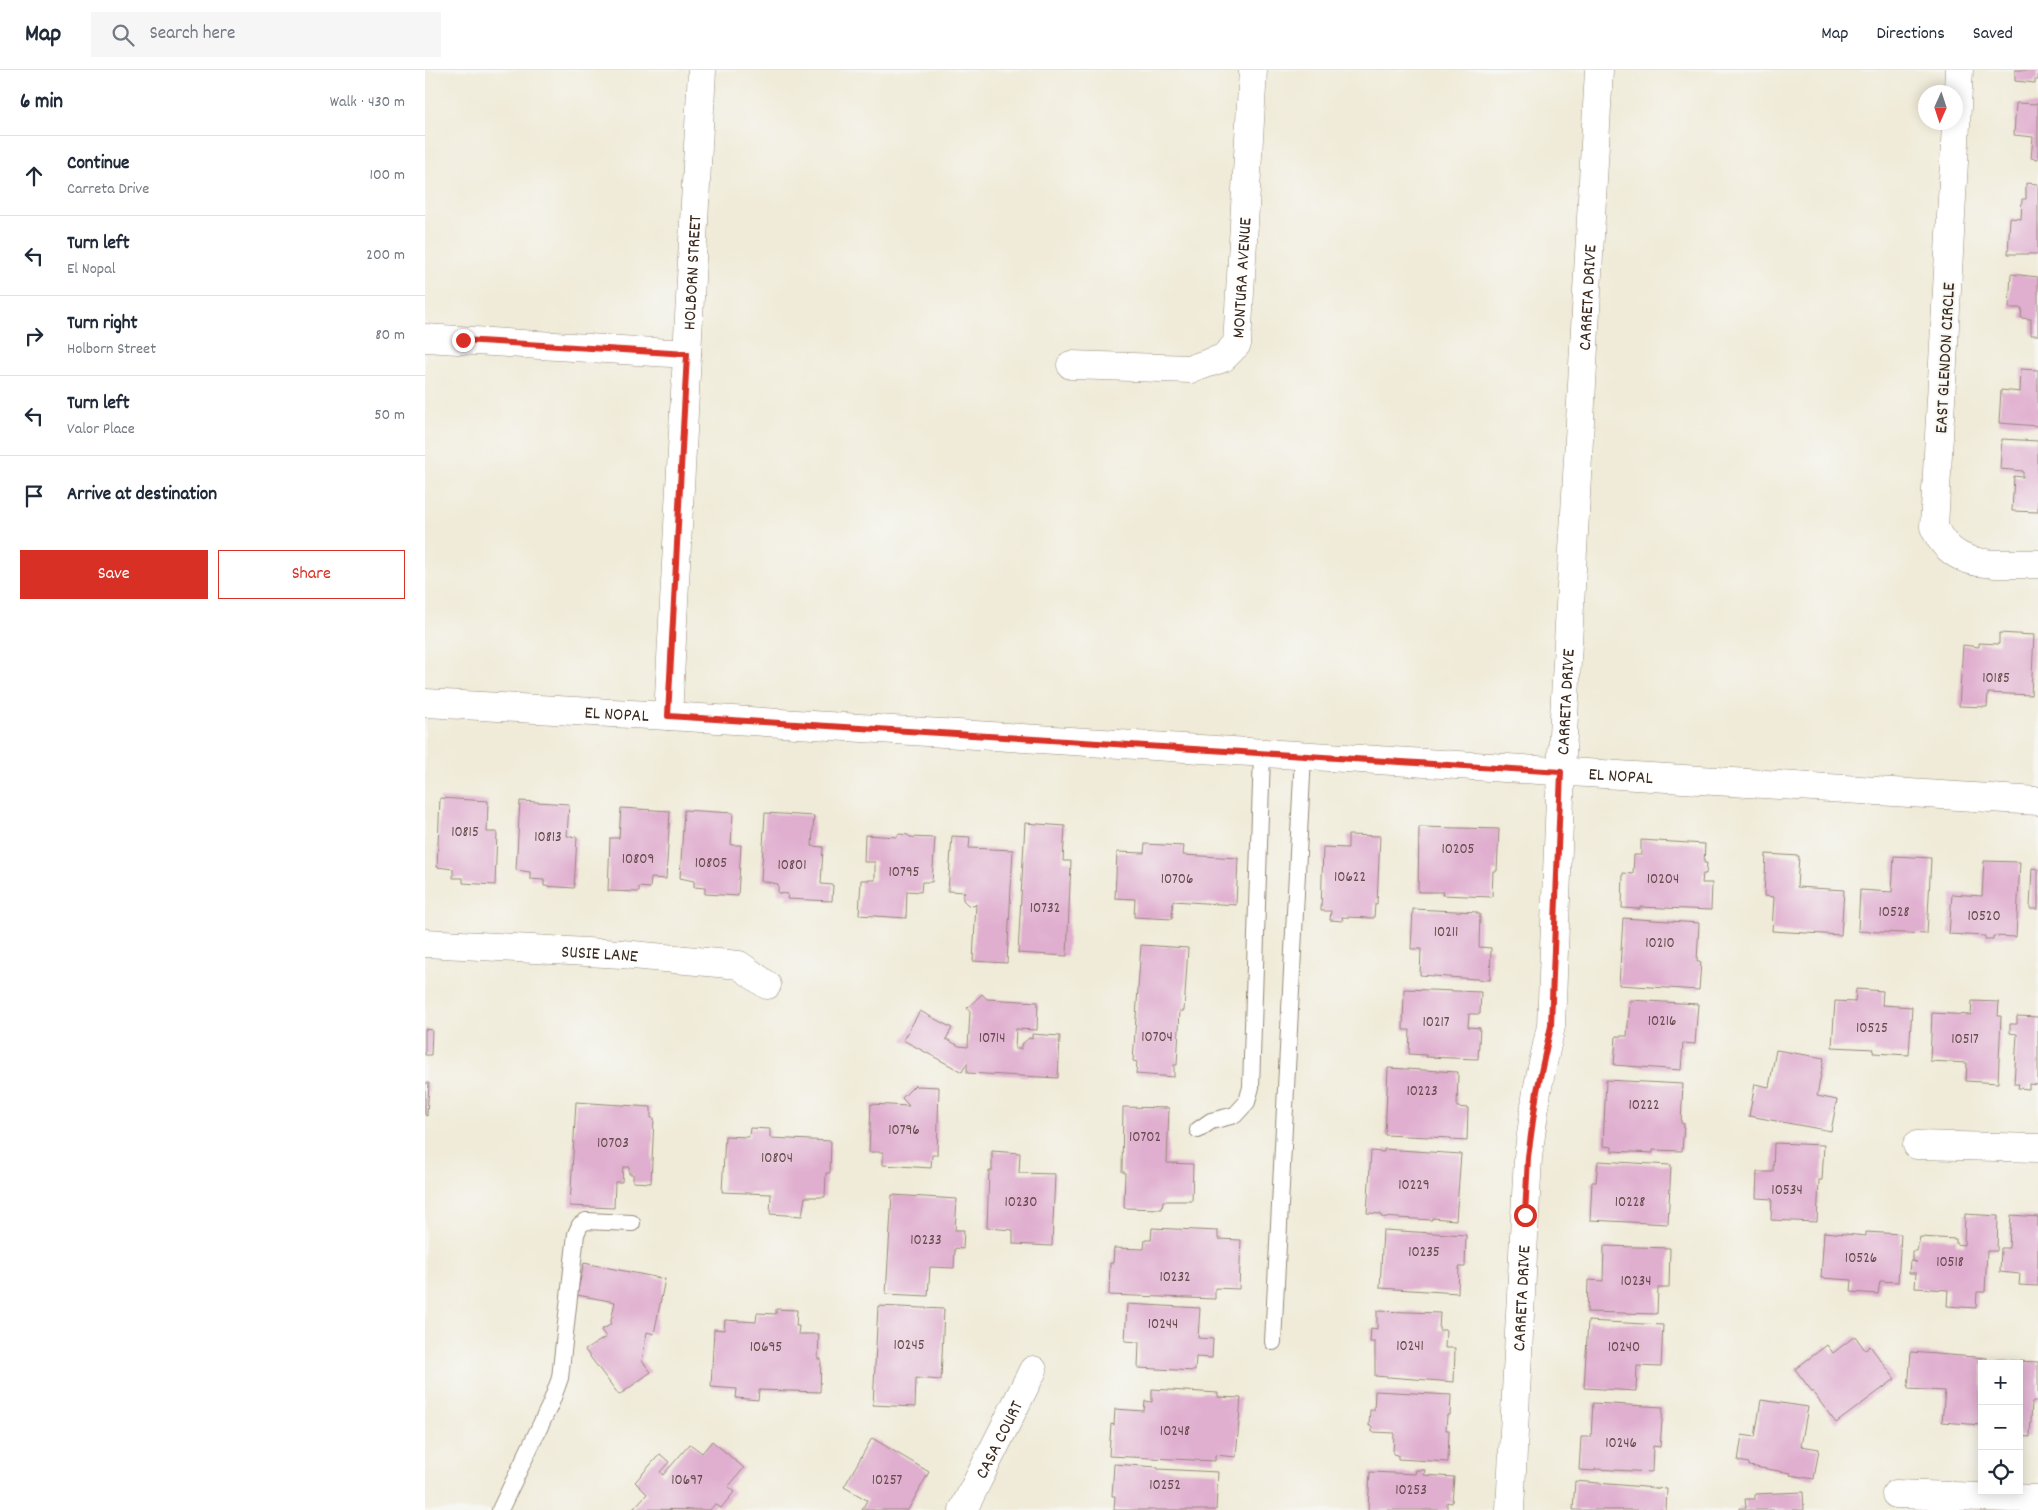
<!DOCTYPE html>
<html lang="en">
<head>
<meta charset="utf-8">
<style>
	body { margin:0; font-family:Dekko,sans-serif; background:#f6f6f7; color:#1f2937 }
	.controls { position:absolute; right:15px; bottom:15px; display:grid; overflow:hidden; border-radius:0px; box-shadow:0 2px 12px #0003 }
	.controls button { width:45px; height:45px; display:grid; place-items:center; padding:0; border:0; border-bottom:1px solid #e0e1e3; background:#fff; color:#1f2937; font:25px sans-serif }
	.compass { position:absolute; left:1493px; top:15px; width:45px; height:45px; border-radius:50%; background:#fff; box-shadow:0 2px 12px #0003; rotate:183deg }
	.stop { position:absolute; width:15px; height:15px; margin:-11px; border:4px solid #d93025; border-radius:50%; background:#fff }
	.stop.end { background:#d93025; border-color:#fff; box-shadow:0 1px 5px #0008 }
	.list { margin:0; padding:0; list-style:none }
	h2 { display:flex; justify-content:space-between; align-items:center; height:65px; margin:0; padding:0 20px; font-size:21px }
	h2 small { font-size:16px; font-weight:400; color:#747a83 }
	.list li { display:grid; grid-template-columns:32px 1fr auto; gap:15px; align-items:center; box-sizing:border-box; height:80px; padding:0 20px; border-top:1px solid #e0e1e3 }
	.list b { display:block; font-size:19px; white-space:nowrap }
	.list p { margin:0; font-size:16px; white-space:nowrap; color:#747a83 }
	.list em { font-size:16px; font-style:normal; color:#747a83 }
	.actions { display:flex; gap:10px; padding:15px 20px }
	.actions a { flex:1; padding:11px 0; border:1px solid #d93025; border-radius:0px; text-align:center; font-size:18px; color:#d93025 }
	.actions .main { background:#d93025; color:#fff }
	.icon { flex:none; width:28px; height:28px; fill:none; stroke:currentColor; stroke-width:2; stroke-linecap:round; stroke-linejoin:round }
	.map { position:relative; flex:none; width:1613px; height:1440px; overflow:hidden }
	header { display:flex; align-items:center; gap:30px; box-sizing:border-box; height:70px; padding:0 25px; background:#fff; border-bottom:1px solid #e0e1e3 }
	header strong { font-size:24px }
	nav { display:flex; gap:28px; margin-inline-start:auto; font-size:18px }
	.search { width:350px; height:45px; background:#f6f6f7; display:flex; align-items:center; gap:12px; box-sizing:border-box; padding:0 18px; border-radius:0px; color:#747a83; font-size:19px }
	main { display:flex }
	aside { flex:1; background:#fff }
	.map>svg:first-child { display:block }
</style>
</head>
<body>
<header>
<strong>Map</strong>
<div class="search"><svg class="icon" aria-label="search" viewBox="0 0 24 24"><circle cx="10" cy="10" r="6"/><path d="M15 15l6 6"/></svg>Search here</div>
<nav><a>Map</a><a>Directions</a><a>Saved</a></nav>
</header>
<main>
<aside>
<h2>6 min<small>Walk · 430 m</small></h2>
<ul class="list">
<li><svg class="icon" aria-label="ahead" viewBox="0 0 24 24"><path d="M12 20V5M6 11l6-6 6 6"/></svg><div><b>Continue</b><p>Carreta Drive</p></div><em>100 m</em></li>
<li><svg class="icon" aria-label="left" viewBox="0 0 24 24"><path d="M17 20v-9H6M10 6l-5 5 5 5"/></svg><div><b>Turn left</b><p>El Nopal</p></div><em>200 m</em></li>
<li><svg class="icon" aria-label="right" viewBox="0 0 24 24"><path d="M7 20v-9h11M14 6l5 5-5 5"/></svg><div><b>Turn right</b><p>Holborn Street</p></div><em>80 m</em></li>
<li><svg class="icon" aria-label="left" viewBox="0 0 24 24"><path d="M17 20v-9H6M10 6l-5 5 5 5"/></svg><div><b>Turn left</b><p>Valor Place</p></div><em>50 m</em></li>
<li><svg class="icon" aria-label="arrive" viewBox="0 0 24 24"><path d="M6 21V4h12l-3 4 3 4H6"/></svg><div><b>Arrive at destination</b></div></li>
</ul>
<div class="actions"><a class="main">Save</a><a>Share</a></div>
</aside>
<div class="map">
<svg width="1613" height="1440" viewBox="0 0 1613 1440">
	<rect width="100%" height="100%" fill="#f6f6f2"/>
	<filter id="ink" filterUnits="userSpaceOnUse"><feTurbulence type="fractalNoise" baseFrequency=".02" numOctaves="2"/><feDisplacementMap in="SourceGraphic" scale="10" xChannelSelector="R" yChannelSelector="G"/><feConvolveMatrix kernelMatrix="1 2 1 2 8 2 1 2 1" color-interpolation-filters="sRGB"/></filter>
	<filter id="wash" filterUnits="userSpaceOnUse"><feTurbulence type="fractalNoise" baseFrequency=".0096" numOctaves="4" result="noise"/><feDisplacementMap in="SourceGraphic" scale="20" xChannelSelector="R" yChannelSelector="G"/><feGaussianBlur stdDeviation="1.12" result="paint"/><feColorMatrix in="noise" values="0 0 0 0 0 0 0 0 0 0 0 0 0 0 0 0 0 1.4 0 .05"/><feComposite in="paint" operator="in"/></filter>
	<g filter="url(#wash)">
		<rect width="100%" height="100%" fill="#f0ebd8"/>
		<g id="blocks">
			<!-- building -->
			<g fill="#e0aecf">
				<polygon points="1590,0 1613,0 1613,10 1610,10 1610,13 1590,11"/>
				<polygon points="1591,33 1613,34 1613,89 1606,88 1608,67 1589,65"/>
				<polygon points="1601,113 1613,114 1613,184 1583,184 1585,148 1596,149 1597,129 1601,129"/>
				<polygon points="1586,204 1613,207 1613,265 1606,265 1606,249 1596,248 1597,238 1584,238"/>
				<polygon points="1596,299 1613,300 1613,356 1574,353 1576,320 1595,322"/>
				<polygon points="1577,369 1613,371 1613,442 1587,441 1589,406 1598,407 1598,401 1575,399"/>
				<polygon points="1574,563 1609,565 1606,625 1563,623 1562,637 1534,636 1538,575 1554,577 1554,573 1574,574"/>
				<polygon points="15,728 63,731 62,762 72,762 70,815 38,813 38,808 28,808 28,799 12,797"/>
				<polygon points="95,731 144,734 142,766 152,767 149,818 119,816 119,810 105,809 105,802 91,800"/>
				<polygon points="196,738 245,741 241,809 226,808 225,818 214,817 214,822 183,821 185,768 194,768"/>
				<polygon points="259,740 308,743 306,775 316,775 313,826 280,824 280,818 269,817 269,811 255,808"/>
				<polygon points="340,743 389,746 387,776 398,777 396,814 408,815 407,831 362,829 363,824 353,823 353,814 336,811"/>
				<polygon points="600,753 640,756 638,791 646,791 642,886 593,883"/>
				<polygon points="994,757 1074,759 1072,801 1068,801 1067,827 1017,825 1018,822 993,822"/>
				<polygon points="474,764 483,765 485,767 510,768 507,812 497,812 496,822 482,821 481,848 434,845 436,810 450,810 450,792 439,792 440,765 472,767"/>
				<polygon points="923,765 955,766 952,834 950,834 949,848 917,847 918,851 905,850 906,841 896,841 898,777 923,778"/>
				<polygon points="527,766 545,767 544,778 588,780 582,893 548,891 551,834 549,836 543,835 538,830 538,824 540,822 523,821"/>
				<polygon points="1216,770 1280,774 1279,793 1282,793 1281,804 1278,804 1277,813 1287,813 1286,840 1215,837 1215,839 1197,838 1198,803 1208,804 1209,785 1216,785"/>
				<polygon points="720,774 759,776 758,785 813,788 811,835 748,831 747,849 709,847 710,829 690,828 692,782 719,783"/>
				<polygon points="1341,784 1374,786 1372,817 1419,820 1416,865 1347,861 1349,827 1339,826"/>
				<polygon points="1469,786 1506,788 1502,864 1433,861 1435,820 1467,822"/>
				<polygon points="1559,791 1595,792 1591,867 1568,866 1568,869 1560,869 1560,866 1524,864 1527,824 1557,826"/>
				<polygon points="1607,798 1613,799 1613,839 1605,839"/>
				<polygon points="988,839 1052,842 1052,844 1055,844 1054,877 1066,878 1065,910 995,905 996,879 986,879"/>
				<polygon points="1198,848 1274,853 1272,892 1276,892 1274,920 1194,915"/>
				<polygon points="716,875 763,878 759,941 755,941 752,995 749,995 749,1007 711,1004 712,992 708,991"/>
				<polygon points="979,919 1056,922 1055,944 1044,944 1043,957 1055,958 1053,989 1001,987 1001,985 984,984 985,960 978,960"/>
				<polygon points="1431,919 1458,921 1457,935 1487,937 1484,985 1448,983 1449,979 1407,977 1410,931 1430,932"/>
				<polygon points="557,924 562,929 613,932 612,960 591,959 590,979 596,979 596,975 604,968 607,969 607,964 635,966 633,1008 542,1003 542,993 537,1002 478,970 495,941 527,958 521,969 534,976 543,977 545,942 542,938"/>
				<polygon points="1205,930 1273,934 1270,974 1258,973 1256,1000 1189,995 1191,966 1202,966"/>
				<polygon points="1547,931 1574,932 1573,946 1576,946 1573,1013 1541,1011 1542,993 1505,991 1507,943 1546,945"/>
				<polygon points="1592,946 1613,947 1613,1015 1604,1014 1604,1019 1593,1018 1594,1014 1589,1014 1592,964 1585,963 1585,954 1592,954"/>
				<polygon points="0,959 7,960 6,985 0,985"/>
				<polygon points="1351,980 1399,988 1392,1026 1412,1030 1406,1061 1324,1046 1330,1014 1344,1017"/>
				<polygon points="963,998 1033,1002 1032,1037 1043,1038 1042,1071 1026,1070 1026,1068 960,1065"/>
				<polygon points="1181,1010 1258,1014 1256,1053 1259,1054 1257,1081 1228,1080 1228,1083 1187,1081 1187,1077 1178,1076"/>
				<polygon points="0,1013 4,1013 2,1046 0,1045"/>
				<polygon points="490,1015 492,1017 492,1016 514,1017 512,1085 507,1085 506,1098 458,1095 458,1082 444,1082 446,1034 484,1036 477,1028"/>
				<polygon points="151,1032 226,1037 226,1048 229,1048 226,1113 208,1112 208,1104 204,1104 204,1097 198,1097 197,1112 190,1112 189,1138 145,1136"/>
				<polygon points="698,1037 744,1038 742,1093 768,1094 767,1131 738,1131 737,1139 699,1138 700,1102 697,1102"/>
				<polygon points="325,1058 345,1059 345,1068 406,1071 405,1103 401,1103 400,1127 380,1127 377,1146 345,1144 346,1124 297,1122 300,1066 324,1067"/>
				<polygon points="1349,1073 1399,1075 1397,1110 1394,1110 1392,1152 1346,1150 1347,1129 1331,1128 1332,1102 1348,1102"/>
				<polygon points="959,1079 1036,1084 1031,1150 1007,1148 1007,1150 956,1147 956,1144 942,1143 946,1081 959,1082"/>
				<polygon points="567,1081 595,1083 594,1103 630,1104 627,1176 588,1174 588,1160 562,1158 564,1101 567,1101"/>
				<polygon points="1173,1091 1246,1095 1243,1154 1165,1150 1167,1112 1171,1112"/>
				<polygon points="467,1125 532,1129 530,1160 539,1160 538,1179 530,1178 529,1198 505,1197 503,1226 461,1224"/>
				<polygon points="1540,1144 1573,1146 1572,1181 1562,1181 1560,1222 1552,1222 1551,1238 1522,1236 1523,1220 1490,1218 1491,1203 1484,1203 1485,1191 1492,1192 1487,1191 1487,1181 1492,1181 1495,1167 1531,1169 1531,1174 1539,1175"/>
				<polygon points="1586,1145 1613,1147 1613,1216 1594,1215 1595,1204 1575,1202 1576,1178 1584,1178"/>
				<polygon points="727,1158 793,1161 793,1169 816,1170 814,1219 790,1218 790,1229 684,1225 685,1193 688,1193 689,1178 719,1179 720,1170 726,1170"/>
				<polygon points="958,1160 1041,1165 1040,1197 1034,1197 1033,1223 955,1218"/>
				<polygon points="1399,1162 1441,1166 1441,1162 1476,1164 1473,1212 1455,1211 1453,1224 1426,1222 1427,1210 1396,1208"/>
				<polygon points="1179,1176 1245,1178 1244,1218 1233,1218 1232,1244 1162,1242 1163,1210 1178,1211"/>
				<polygon points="159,1193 240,1209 229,1264 222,1262 217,1291 226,1302 194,1325 160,1280 181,1267 176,1260 185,1255 190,1232 152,1225"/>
				<polygon points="702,1234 775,1238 773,1268 788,1269 787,1288 771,1287 770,1301 713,1298 714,1272 700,1271"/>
				<polygon points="453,1236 519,1239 516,1310 491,1308 490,1337 448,1335"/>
				<polygon points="351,1239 372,1240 371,1256 374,1256 373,1264 394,1264 393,1289 396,1289 395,1322 334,1320 333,1330 311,1328 312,1319 286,1317 289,1259 299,1260 300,1250 331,1252 332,1243 351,1244"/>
				<polygon points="952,1241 1015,1243 1014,1260 1021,1260 1020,1278 1030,1278 1029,1312 950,1306 950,1272 945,1272 946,1258 952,1259"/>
				<polygon points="1163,1251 1238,1255 1236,1297 1212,1296 1211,1321 1159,1318"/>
				<polygon points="1430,1266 1440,1280 1445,1276 1470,1309 1411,1353 1370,1299 1402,1275 1408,1283"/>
				<polygon points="1486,1282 1562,1288 1561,1294 1557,1294 1557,1355 1517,1352 1520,1321 1483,1319"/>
				<polygon points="1572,1290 1613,1292 1613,1332 1607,1332 1605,1367 1594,1366 1594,1294 1572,1294"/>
				<polygon points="727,1319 793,1323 793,1327 816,1328 811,1387 790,1385 790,1391 684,1386 686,1354 689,1355 690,1339 719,1341 720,1331 727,1332"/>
				<polygon points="950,1321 1026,1325 1025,1345 1022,1345 1021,1360 1024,1360 1023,1392 973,1389 973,1385 968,1384 969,1363 947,1362 947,1356 944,1356 945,1340 949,1340"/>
				<polygon points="1336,1330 1383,1337 1376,1376 1394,1379 1389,1409 1365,1405 1366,1403 1324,1396 1324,1393 1313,1391 1317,1365 1330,1367"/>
				<polygon points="1168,1333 1238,1337 1235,1377 1228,1376 1227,1402 1170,1399 1170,1401 1154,1400 1156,1367 1166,1367"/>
				<polygon points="447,1368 504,1402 483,1440 437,1440 442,1430 419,1417"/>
				<polygon points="287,1371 319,1398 303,1417 309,1422 296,1438 290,1434 285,1440 208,1439 222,1424 210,1412 235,1384 244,1392 235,1402 238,1405 265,1374 277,1383"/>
				<polygon points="689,1394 732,1397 733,1399 793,1402 791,1440 689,1440 690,1426 687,1426"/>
				<polygon points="991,1400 1000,1400 999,1405 1029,1407 1027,1433 1022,1432 1022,1440 943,1440 945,1402 990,1404"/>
				<polygon points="1150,1411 1242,1419 1241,1440 1148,1440"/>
				<polygon points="1378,1422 1379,1440 1314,1440 1314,1438 1321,1438 1320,1429 1330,1429 1330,1424"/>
			</g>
		</g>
	</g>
	<g filter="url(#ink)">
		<use href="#blocks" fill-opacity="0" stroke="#968a7b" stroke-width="1"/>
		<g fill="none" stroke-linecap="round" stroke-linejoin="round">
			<defs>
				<g id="service">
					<polyline points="773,1060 786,1051 810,1045 822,1032 826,1017 837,684"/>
					<polyline points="848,1272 878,686"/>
					<polyline points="75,1440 126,1333 135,1308 151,1164 155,1155 161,1151 207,1153"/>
				</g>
				<g id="minor">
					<path d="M1534,0L1509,457C1529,502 1571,493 1613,494"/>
					<polyline points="0,268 262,284"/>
					<path id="s1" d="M646,295L766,299L798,288L812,274L828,0"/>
					<path id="s2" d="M243,646L277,0"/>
					<path id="s3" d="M0,873L197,884L314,895L342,915"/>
					<polyline points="1492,1075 1613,1078"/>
					<polyline points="1471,1424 1613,1429"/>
					<path id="s4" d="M538,1440L608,1300"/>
					<path id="s5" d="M1085,1440L1103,1087L1112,1021L1126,956L1136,702L1174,0"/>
				</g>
				<g id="secondary">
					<path id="s6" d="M0,633L243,646L1613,731"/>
				</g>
			</defs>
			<!-- service casing -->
			<use href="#service" stroke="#968a7b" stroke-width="18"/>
			<!-- minor casing -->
			<use href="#minor" stroke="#968a7b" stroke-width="29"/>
			<!-- secondary casing -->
			<use href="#secondary" stroke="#968a7b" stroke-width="29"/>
			<!-- service -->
			<use href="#service" stroke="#fff" stroke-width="16"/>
			<!-- minor -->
			<use href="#minor" stroke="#fff" stroke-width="28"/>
			<!-- secondary -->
			<use href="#secondary" stroke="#fff" stroke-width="28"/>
		</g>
	</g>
	<g fill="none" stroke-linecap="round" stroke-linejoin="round" filter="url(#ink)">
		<!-- route -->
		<polyline stroke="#d93025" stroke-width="6" points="38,270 262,284 243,646 1136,702 1126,956 1112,1021 1103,1087 1100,1145"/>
	</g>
	<g text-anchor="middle" stroke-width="4" stroke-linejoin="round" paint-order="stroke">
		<!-- number labels -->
		<g font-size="15" fill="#644b4a">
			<text x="1571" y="612">10185</text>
			<text x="40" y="766">10815</text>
			<text x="123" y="771">10813</text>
			<text x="1033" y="783">10205</text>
			<text x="213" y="793">10809</text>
			<text x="286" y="797">10805</text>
			<text x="367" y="799">10801</text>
			<text x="479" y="806">10795</text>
			<text x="925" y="811">10622</text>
			<text x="752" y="813">10706</text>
			<text x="1238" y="813">10204</text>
			<text x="620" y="842">10732</text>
			<text x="1469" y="846">10528</text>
			<text x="1559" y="850">10520</text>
			<text x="1021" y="866">10211</text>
			<text x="1235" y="877">10210</text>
			<text x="1237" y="955">10216</text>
			<text x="1011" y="956">10217</text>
			<text x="1447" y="962">10525</text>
			<text x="732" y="971">10704</text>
			<text x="567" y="972">10714</text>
			<text x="1540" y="973">10517</text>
			<text x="997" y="1025">10223</text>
			<text x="1219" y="1039">10222</text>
			<text x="479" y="1064">10796</text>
			<text x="720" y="1071">10702</text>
			<text x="188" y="1077">10703</text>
			<text x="352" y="1092">10804</text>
			<text x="989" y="1119">10229</text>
			<text x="1362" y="1124">10534</text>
			<text x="596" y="1136">10230</text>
			<text x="1205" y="1136">10228</text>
			<text x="501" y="1174">10233</text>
			<text x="999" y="1186">10235</text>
			<text x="1436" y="1192">10526</text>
			<text x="1525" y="1196">10518</text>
			<text x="750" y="1211">10232</text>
			<text x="1211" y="1215">10234</text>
			<text x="738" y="1258">10244</text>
			<text x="484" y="1279">10245</text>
			<text x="985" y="1280">10241</text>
			<text x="341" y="1281">10695</text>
			<text x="1199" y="1281">10240</text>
			<text x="750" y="1365">10248</text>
			<text x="1196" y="1377">10246</text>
			<text x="262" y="1414">10697</text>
			<text x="462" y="1414">10257</text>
			<text x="740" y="1419">10252</text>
			<text x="986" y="1424">10253</text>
		</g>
		<!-- street labels -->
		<g font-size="18" fill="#3b2a1e" stroke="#f6f6f2">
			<text dy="6" stroke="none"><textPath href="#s2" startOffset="444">HOLBORN STREET</textPath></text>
			<text dy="6" stroke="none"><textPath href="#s1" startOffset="240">MONTURA AVENUE</textPath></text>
			<text dy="6" stroke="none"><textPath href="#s5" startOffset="1216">CARRETA DRIVE</textPath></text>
			<text transform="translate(1519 288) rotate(-87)" y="6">EAST GLENDON CIRCLE</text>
			<text dy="6" stroke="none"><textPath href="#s5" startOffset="811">CARRETA DRIVE</textPath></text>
			<text dy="6" stroke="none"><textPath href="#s6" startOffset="192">EL NOPAL</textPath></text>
			<text dy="6" stroke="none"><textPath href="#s6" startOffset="1198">EL NOPAL</textPath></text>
			<text dy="6" stroke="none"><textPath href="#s3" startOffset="175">SUSIE LANE</textPath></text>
			<text dy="6" stroke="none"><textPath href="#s5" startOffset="212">CARRETA DRIVE</textPath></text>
			<text dy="6" stroke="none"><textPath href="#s4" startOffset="79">CASA COURT</textPath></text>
		</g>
	</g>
</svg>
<div class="controls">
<button>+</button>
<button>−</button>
<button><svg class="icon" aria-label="locate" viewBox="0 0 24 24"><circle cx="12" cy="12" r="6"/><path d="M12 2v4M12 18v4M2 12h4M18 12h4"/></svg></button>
</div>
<svg class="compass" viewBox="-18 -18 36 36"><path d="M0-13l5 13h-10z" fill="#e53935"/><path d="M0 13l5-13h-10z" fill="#747a83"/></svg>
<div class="stop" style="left:1100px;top:1145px"></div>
<div class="stop end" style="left:38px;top:270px"></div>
</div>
</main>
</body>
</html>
